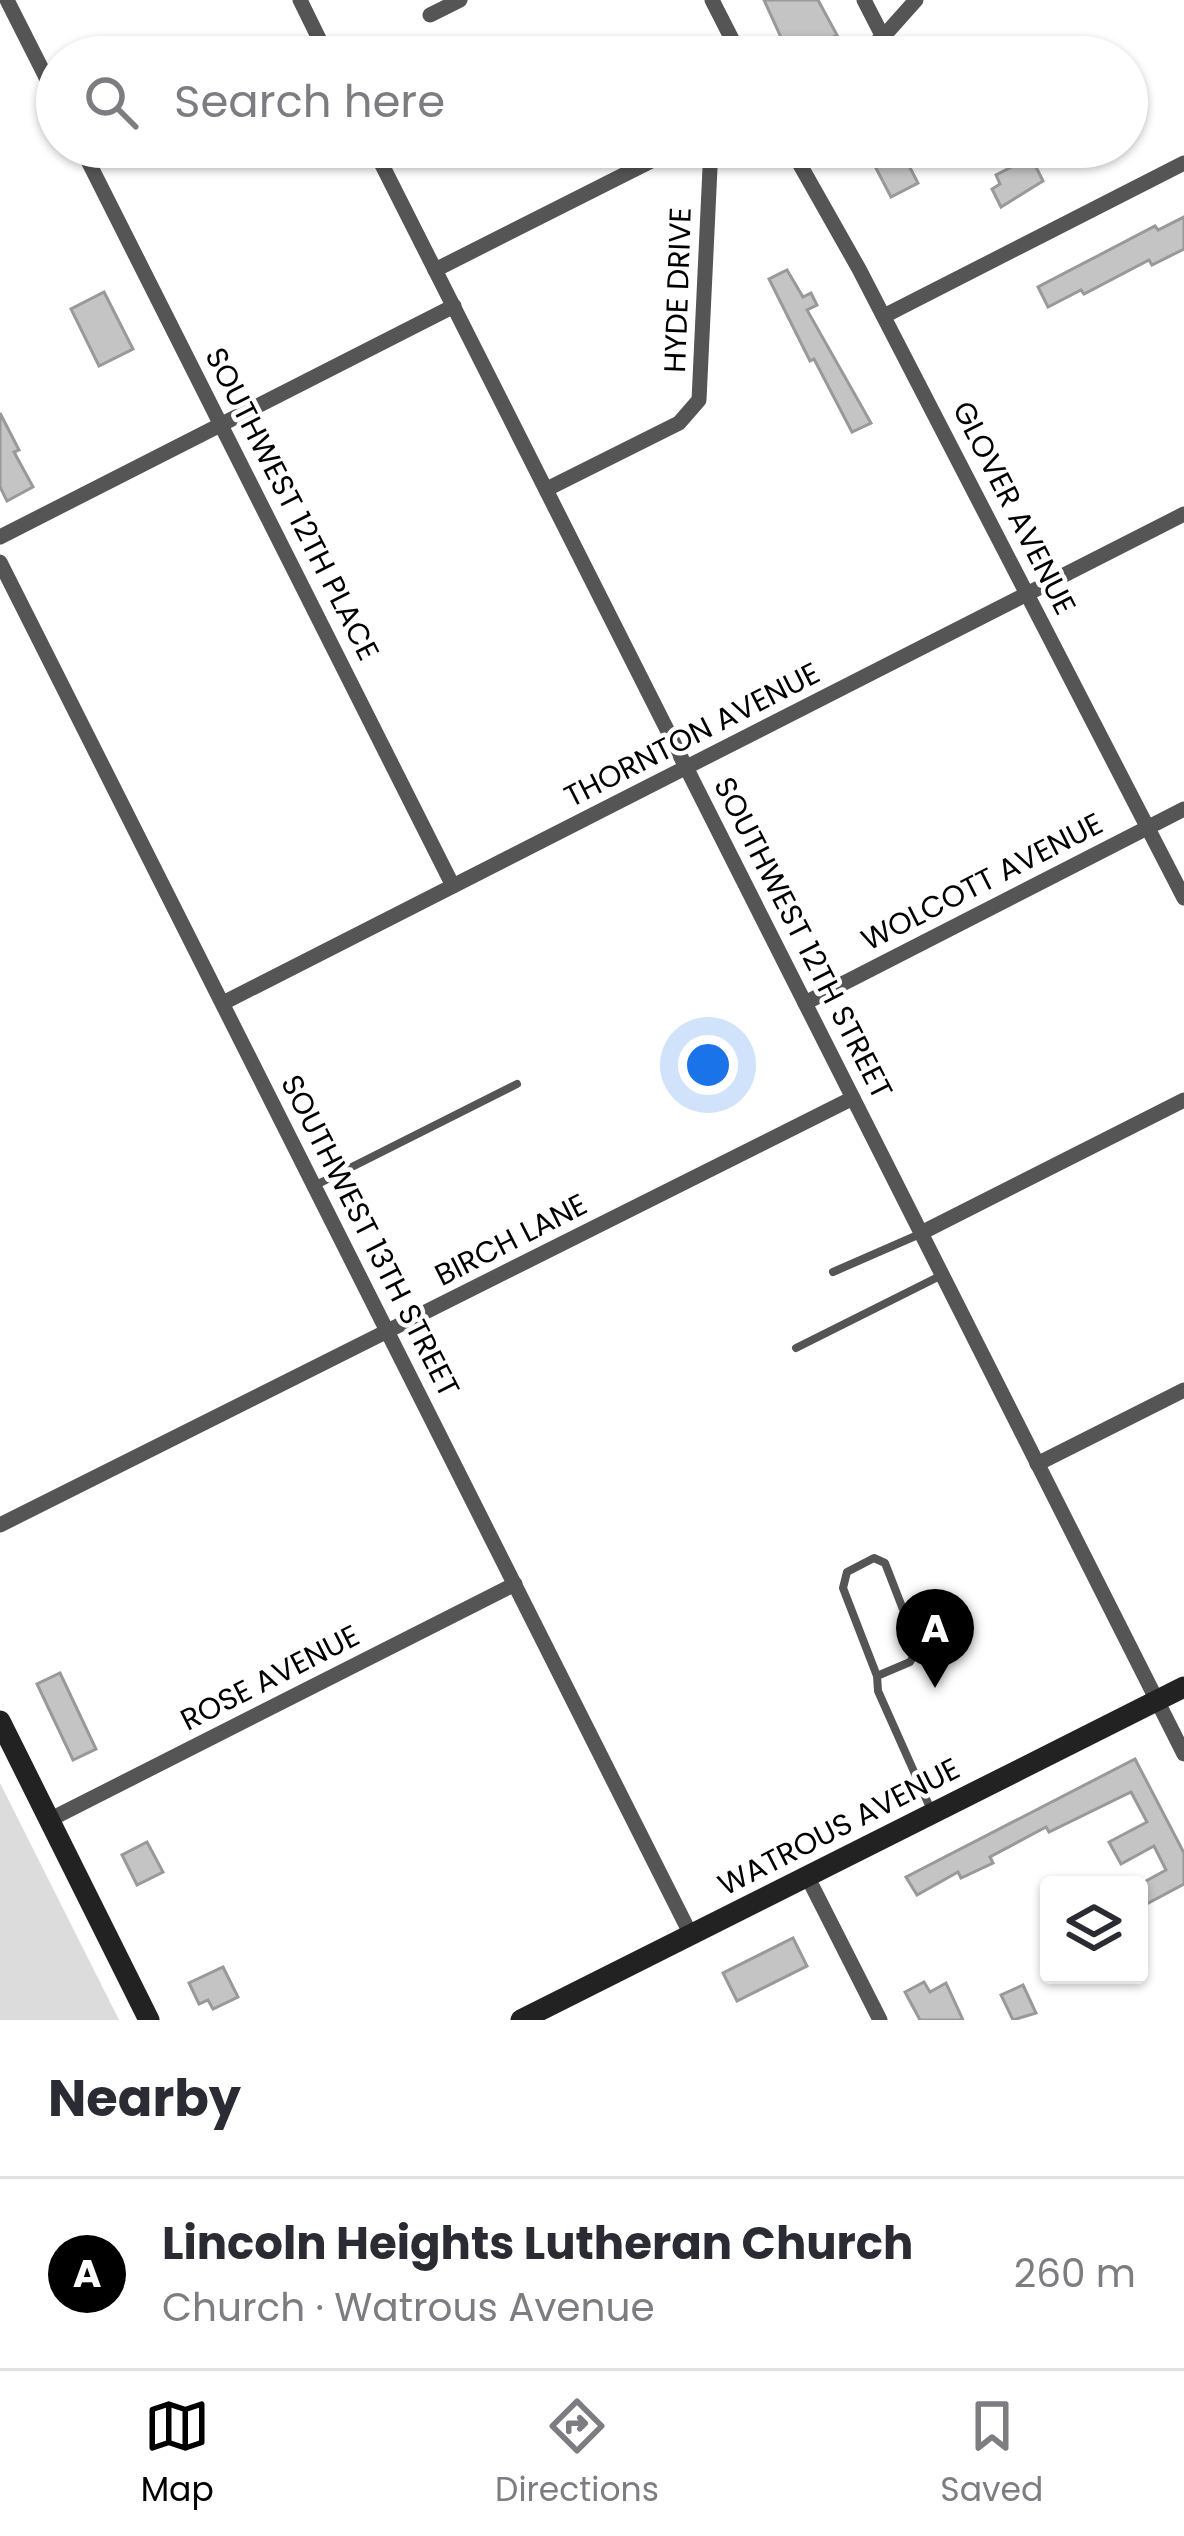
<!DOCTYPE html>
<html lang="en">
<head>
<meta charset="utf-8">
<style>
	body { margin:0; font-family:Poppins,sans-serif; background:#f2f2f3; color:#2b2b33 }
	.controls { position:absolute; right:36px; bottom:36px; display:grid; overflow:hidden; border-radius:12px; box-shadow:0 3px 9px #0004 }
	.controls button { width:108px; height:108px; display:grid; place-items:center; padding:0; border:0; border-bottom:3px solid #e1e1e2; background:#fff; color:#2b2b33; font:60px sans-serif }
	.you { position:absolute; left:708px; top:1065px; width:42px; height:42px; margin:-30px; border:9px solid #fff; border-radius:50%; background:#1a73e8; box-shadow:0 0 0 18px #1a73e833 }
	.badge { display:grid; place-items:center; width:78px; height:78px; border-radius:50%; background:#000; color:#fff; font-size:39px; font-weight:700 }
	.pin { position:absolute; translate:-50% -99px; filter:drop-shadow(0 3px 6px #0008) }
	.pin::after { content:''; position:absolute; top:63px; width:42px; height:36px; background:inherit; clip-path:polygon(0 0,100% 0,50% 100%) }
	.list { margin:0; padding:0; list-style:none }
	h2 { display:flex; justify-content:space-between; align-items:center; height:156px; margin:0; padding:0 48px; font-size:51px }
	h2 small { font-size:39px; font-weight:400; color:#7c7c81 }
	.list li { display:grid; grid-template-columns:78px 1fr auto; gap:36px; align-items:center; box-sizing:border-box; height:192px; padding:0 48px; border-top:3px solid #e1e1e2 }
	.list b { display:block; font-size:45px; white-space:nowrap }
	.list p { margin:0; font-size:39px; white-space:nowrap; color:#7c7c81 }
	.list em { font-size:39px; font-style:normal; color:#7c7c81 }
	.icon { flex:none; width:66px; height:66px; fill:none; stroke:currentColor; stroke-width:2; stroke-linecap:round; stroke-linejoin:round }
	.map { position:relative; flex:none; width:1184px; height:2020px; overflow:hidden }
	.search { position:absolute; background:#fff; box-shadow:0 3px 9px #0004; left:36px; right:36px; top:36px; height:132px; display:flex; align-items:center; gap:30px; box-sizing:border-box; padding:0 42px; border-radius:66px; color:#7c7c81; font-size:45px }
	.sheet { height:348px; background:#fff }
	nav { display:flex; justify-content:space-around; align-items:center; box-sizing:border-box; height:168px; border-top:3px solid #e1e1e2; background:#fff; font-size:33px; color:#7c7c81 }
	nav a { display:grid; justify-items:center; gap:6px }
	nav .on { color:#000 }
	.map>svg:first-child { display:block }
</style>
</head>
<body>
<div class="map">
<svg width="1184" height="2020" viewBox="0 0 1184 2020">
	<rect width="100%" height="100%" fill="#fff"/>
	<!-- green -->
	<polygon fill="#dcdcdc" points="0,1783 119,2020 0,2020"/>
	<!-- building -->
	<g fill="#c4c4c4" stroke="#999" stroke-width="3">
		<polygon points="764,0 818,0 837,35 790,57"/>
		<polygon points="865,147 889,147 898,164 906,160 918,183 891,197"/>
		<polygon points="1031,157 1043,181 1001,207 992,189 1000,184 996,175"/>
		<polygon points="1184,217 1184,249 1152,265 1149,260 1084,294 1081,290 1048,307 1038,287 1155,226 1158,230"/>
		<polygon points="787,270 803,297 811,293 817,305 807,310 871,423 852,432 814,359 810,361 769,279"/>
		<polygon points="104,292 133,349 99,366 71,309"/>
		<polygon points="0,413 19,450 14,452 33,487 7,501 0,487"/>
		<polygon points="60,1673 96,1749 73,1760 37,1684"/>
		<polygon points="1135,1759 1184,1853 1184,1884 1139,1908 1139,1885 1166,1870 1154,1846 1121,1864 1109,1842 1147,1822 1131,1792 1049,1832 1046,1827 990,1857 993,1863 961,1878 958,1872 917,1895 906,1877"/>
		<polygon points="147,1842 163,1872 137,1885 122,1855"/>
		<polygon points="793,1938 807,1966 737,2001 723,1973"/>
		<polygon points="223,1967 238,1997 213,2009 208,2000 199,2004 189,1983"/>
		<polygon points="924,1982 930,1992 946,1983 963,2020 920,2020 905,1992"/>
		<polygon points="1023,1985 1036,2013 1013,2020 1001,1995"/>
	</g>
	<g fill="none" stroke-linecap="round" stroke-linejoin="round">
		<!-- lane -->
		<g stroke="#555" stroke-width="8">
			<polyline points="316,1185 517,1084"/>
			<polyline points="833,1272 920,1234"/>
			<polyline points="796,1348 942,1275"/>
			<polyline points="877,1676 910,1662 918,1648 885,1563 874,1558 847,1572 843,1588 877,1676 878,1691 932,1812"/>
		</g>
		<!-- street -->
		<g stroke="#555" stroke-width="15">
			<polyline points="7,0 57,99"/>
			<polyline points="300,0 328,57"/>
			<polyline points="712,0 741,57"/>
			<polyline points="864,0 883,37"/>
			<polyline points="430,15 460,0"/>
			<polyline points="856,57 883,37 916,0"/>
			<polyline points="81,147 453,886"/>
			<polyline points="373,147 1184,1754"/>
			<polyline points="790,147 859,269 1184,898"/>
			<polyline points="435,270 679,147"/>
			<polyline points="884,316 1184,163"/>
			<polyline points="547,489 679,423 699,400 711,147"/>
			<polyline points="0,537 454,306"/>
			<polyline points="0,562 691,1935"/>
			<polyline points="223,1003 1184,514"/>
			<polyline points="805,1003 1184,809"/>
			<polyline points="921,1233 1184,1100"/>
			<polyline points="1037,1464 1184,1390"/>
			<polyline points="0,1525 853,1098"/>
			<polyline points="49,1820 515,1584"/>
			<polyline points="807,1876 880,2020"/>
		</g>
		<!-- secondary -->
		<g stroke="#222" stroke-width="21">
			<polyline points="0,1721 149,2020"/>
			<polyline points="521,2020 1184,1687"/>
		</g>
	</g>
	<g text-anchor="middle" stroke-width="9" stroke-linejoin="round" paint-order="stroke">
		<!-- street labels -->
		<g font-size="30" fill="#000" stroke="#fff">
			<text transform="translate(678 290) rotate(-88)" y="10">HYDE DRIVE</text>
			<text transform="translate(292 504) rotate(63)" y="10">SOUTHWEST 12TH PLACE</text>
			<text transform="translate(1014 508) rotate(63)" y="10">GLOVER AVENUE</text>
			<text transform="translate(692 735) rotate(-27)" y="10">THORNTON AVENUE</text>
			<text transform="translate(982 882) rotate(-27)" y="10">WOLCOTT AVENUE</text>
			<text transform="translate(803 938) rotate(63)" y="10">SOUTHWEST 12TH STREET</text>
			<text transform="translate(370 1236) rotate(63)" y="10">SOUTHWEST 13TH STREET</text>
			<text transform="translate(511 1240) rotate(-27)" y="10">BIRCH LANE</text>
			<text transform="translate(270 1678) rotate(-27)" y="10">ROSE AVENUE</text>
			<text transform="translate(839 1827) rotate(-27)" y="10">WATROUS AVENUE</text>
		</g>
	</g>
</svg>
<div class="controls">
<button><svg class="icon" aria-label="layers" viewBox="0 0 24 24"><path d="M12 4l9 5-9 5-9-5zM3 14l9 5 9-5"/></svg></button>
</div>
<div class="you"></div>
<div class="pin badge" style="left:935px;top:1688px">A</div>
<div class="search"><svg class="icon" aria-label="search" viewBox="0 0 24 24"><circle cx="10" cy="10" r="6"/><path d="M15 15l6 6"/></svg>Search here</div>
</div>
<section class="sheet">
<h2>Nearby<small></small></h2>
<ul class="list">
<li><span class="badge">A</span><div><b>Lincoln Heights Lutheran Church</b><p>Church · Watrous Avenue</p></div><em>260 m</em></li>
</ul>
</section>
<nav>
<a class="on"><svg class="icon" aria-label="map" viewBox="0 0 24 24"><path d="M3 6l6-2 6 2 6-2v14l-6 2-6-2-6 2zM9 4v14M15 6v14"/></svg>Map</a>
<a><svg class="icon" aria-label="directions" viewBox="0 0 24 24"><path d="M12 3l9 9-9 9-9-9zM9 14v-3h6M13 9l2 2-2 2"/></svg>Directions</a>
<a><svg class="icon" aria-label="saved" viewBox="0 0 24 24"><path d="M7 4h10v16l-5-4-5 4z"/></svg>Saved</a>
</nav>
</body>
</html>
